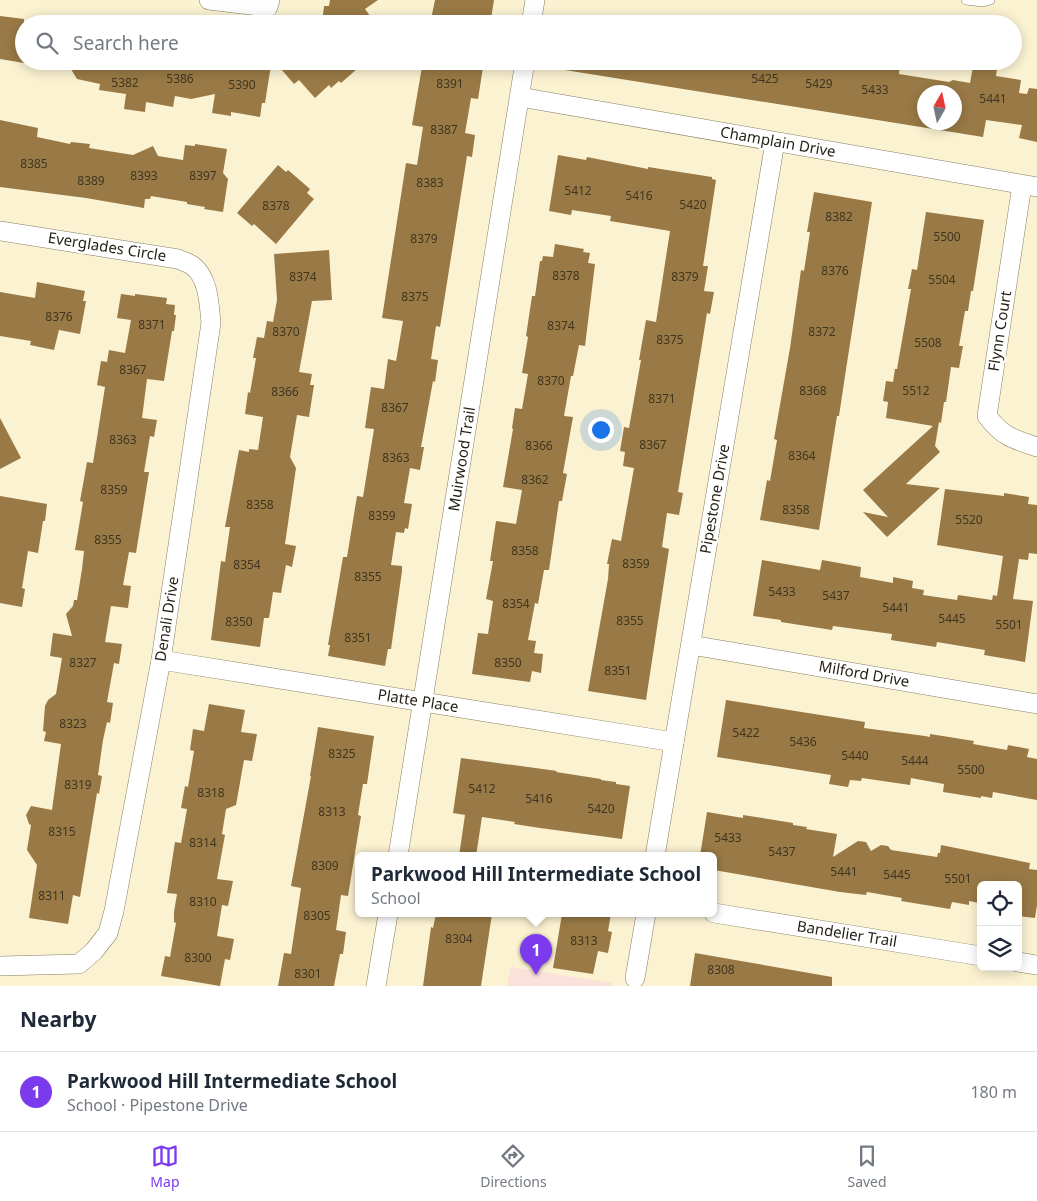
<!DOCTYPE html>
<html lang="en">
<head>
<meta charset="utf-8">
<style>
	body { margin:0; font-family:"Noto Sans",sans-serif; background:#f2f2f3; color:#1f2937 }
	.controls { position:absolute; right:15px; bottom:15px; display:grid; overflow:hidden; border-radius:8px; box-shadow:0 2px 12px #0003 }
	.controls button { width:45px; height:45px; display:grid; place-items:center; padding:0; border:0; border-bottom:1px solid #e0e1e3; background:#fff; color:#1f2937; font:25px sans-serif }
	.compass { position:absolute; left:917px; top:85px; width:45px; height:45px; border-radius:50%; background:#fff; box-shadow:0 2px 12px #0003; rotate:9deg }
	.you { position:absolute; left:600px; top:429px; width:18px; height:18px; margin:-12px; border:4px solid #fff; border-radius:50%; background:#1a73e8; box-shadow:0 0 0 8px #1a73e833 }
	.badge { display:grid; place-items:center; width:32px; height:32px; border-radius:50%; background:#7c3aed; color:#fff; font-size:16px; font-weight:700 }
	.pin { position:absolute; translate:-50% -41px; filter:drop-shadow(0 1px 2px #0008) }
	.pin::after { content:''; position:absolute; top:26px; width:18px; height:15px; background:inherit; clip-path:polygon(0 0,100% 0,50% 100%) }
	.popup { position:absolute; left:355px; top:852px; width:362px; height:65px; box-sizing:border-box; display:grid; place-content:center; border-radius:8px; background:#fff; filter:drop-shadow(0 1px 4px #0005); font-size:16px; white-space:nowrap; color:#747a83 }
	.popup b { font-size:19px; color:#1f2937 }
	.popup::after { content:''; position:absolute; left:50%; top:100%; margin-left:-10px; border:10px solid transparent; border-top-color:#fff }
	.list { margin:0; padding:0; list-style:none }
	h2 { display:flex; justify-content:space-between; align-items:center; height:65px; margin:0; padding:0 20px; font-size:21px }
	h2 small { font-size:16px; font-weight:400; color:#747a83 }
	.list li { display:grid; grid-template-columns:32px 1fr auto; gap:15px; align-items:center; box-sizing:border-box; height:80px; padding:0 20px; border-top:1px solid #e0e1e3 }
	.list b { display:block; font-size:19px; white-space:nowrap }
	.list p { margin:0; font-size:16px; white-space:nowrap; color:#747a83 }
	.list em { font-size:16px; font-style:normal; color:#747a83 }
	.icon { flex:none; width:28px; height:28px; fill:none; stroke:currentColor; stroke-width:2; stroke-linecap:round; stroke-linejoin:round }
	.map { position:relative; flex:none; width:1037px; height:986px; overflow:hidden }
	.search { position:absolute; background:#fff; box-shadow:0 2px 12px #0003; left:15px; right:15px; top:15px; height:55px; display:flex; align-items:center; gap:12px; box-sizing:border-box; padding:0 18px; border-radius:28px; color:#747a83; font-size:19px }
	.sheet { height:145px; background:#fff }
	nav { display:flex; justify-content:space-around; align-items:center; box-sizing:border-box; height:70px; border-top:1px solid #e0e1e3; background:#fff; font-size:14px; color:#747a83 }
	nav a { display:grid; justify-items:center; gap:2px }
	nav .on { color:#7c3aed }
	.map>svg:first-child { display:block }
</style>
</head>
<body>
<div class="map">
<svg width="1037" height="986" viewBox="0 0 1037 986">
	<rect width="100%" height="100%" fill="#fbf2d2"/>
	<!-- education -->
	<polygon fill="#fbe1da" points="511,967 612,983 612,986 507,986"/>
	<!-- building -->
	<g fill="#997a46" fill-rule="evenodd">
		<polygon points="330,0 378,0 365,9 376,24 322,24 324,6 329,6"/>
		<polygon points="435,0 494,0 491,19 487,18 486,24 430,24"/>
		<polygon points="0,16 24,19 24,63 0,59"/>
		<polygon points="66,61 246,61 271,65 265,103 262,103 260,117 231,112 231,116 212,113 215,94 191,99 175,96 173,107 146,102 145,112 124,109 126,94 99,90 100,84 77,79"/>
		<polygon points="274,61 366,61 341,83 339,81 331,88 329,85 315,98 299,80 294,84"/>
		<polygon points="423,61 484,61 478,99 471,98 465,133 475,135 472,157 467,156 440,327 436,326 431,359 438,360 435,382 433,381 421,447 424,447 420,470 410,468 404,503 412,504 408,529 405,528 404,533 396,532 391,565 402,566 402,571 391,649 388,649 385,666 328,656 330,645 328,645 343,557 347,557 357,496 363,497 374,429 365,428 371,387 384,389 388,359 396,361 403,321 382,318 406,163 417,165 423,127 412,125"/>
		<path d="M566,61H884L900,64L899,74L949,82L953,80L970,83L974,61H998L996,76L1021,80L1019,93L1027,94L1029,88L1037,89V142L1019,138L1022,125L986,120L983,137L565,70ZM924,92H954V122H924Z"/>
		<polygon points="0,120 38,128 37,137 70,144 71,142 90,144 89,148 133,155 153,146 158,156 183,160 185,145 195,146 195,144 227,149 223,173 228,179 223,212 204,209 205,207 187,204 187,202 151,196 150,199 145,199 144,208 86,198 0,187"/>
		<polygon points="558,155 586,160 587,157 648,169 648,167 712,177 712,179 716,180 703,266 708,266 704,291 714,292 710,314 707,313 678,492 683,493 679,515 667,513 662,547 669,549 646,700 588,691 608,579 609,564 607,564 612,539 621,541 634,468 623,466 625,452 620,451 624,427 629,428 641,360 639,360 646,320 656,322 670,231 610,221 611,216 572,210 571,215 549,211"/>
		<polygon points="278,165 286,172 288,170 310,189 307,193 314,199 276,244 254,224 252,226 237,213"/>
		<polygon points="814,192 872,202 845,376 839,416 837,416 819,530 760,520 767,480 770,481 777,440 774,439 790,348 801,270 804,271 810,232 807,232"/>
		<polygon points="926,212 984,220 973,291 971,291 968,311 965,311 959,346 963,346 959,368 951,367 946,402 944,402 941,423 939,422 935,446 940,452 906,484 940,488 887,537 863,512 888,517 863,490 933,426 886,418 888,402 883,401 886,381 893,382 895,369 897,369 911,289 908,289 912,269 917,270"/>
		<polygon points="555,244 584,249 583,252 590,253 588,263 595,264 585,346 579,345 573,376 571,376 564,416 573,417 563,473 567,474 562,501 559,501 549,570 544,570 538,604 535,603 528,640 536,641 534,653 543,654 541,673 532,671 530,682 472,674 478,633 488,634 493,601 486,599 493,561 490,561 496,521 516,524 522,490 503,487 513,429 512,428 515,408 522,409 528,374 522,373 528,337 526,336 532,296 535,296 540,261 542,261 543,256 553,257"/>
		<polygon points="329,250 332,300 312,301 299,372 312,374 310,385 314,385 309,417 297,415 290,457 296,468 285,544 296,546 292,567 286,565 281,593 273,592 269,618 264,618 260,647 211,640 221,561 225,562 230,527 225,527 239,450 249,452 249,449 258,450 263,417 245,414 248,392 250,393 256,358 253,358 257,337 264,338 267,321 273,322 277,300 274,254"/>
		<polygon points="37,282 85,291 83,301 86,301 80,334 59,330 54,350 30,345 31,341 0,336 0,292 35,298"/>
		<polygon points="121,294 135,296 135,294 167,298 166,304 175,305 174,315 176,315 174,331 172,331 164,381 147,379 142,418 157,420 154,437 150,436 144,472 149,472 136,553 129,552 123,585 131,586 128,608 111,606 105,642 122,644 119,664 114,663 107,702 113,703 110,723 107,722 103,740 98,775 102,776 99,794 97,793 80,897 73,895 68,924 29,918 37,865 27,850 31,825 29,824 26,815 31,806 52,810 61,744 44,741 46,732 43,731 45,706 48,700 56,694 62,658 50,656 53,633 72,636 66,614 73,606 74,600 77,600 82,569 84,551 75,550 83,502 80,501 87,462 93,463 105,387 97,385 101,361 107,362 109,350 125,353 131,320 117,318"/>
		<polygon points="0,418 21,458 0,469"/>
		<polygon points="945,489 1004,496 1004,493 1029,497 1028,504 1037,505 1037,554 1029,553 1028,560 1019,559 1013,599 1033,601 1025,662 984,655 985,650 937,642 936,647 891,640 892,634 833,626 832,630 781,622 781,620 753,616 762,560 820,570 822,560 861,567 860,577 893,583 893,577 913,581 912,588 924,590 923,595 957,600 958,595 992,600 993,595 997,596 1003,556 937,545"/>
		<polygon points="0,496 47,504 45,521 43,521 38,553 28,551 22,588 25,589 22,607 0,603"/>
		<polygon points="726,700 865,722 864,728 925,736 930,737 930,734 974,741 973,744 1007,750 1008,745 1029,749 1027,757 1037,759 1037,800 993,792 992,798 981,796 981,798 943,792 944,784 911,778 910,785 862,778 861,781 850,780 848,787 829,784 831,775 717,757"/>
		<polygon points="209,704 245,710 241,732 257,734 252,761 244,760 236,805 226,809 222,834 225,835 217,879 233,881 228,906 222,905 217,936 234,939 230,960 225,959 220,986 161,976 165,956 170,957 176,923 174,922 174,912 177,894 167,893 175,842 181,843 187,809 181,808 185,786 188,787 194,751 190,750 193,729 204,731"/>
		<polygon points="318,727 374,736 367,784 363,784 358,815 361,816 348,896 341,895 336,930 346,932 343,954 340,954 334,986 278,986 284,953 291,954 301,888 291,886 311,776 310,776"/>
		<polygon points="461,758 557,771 556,772 601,779 601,780 616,782 616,784 630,786 622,839 540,828 514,824 515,822 482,817 476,856 459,856 465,815 453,813"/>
		<polygon points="707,812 743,818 743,815 793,823 793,825 807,827 806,829 837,834 833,857 858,841 866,842 871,851 881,845 888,846 891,850 937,857 938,853 940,853 941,845 1030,863 1029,869 1037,870 1037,905 1035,918 1018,916 1018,885 981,885 979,903 969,901 969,905 952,902 950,909 901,901 902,898 867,892 866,895 840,892 714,870 714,856 700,856"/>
		<polygon points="436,914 492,914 481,986 423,986 431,927 433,928"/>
		<polygon points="562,914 611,914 608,931 612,932 608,953 598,951 593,974 553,968"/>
		<polygon points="695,953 832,977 832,986 690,986"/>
	</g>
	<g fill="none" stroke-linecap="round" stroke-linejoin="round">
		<defs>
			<polyline id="service" points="966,0 983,2 990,0"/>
			<g id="minor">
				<polyline points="209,0 268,7 270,0"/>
				<polyline points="531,24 535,0"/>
				<polyline points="520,97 1037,187"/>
				<path d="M1022,185L987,416C1003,437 1013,439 1037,447"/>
				<path d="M0,231L178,259C182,261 189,263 193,266C209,279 209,304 211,323L161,660L114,911L108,933L94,951L79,964L0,966"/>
				<polyline points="691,645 1037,704"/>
				<polyline points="161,660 674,742"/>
				<polyline points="398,856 525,61"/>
				<polyline points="655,856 775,142"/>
				<polyline points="714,913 981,956"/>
				<polyline points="1018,962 1037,965"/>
				<polyline points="635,978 646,914"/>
				<polyline points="376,986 388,914"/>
			</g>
		</defs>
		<!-- service casing -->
		<use href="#service" stroke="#877e62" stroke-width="10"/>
		<!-- minor casing -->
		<use href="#minor" stroke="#877e62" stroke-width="20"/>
		<!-- service -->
		<use href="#service" stroke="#fff" stroke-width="9"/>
		<!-- minor -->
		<use href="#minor" stroke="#fff" stroke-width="19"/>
	</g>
	<g text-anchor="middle" stroke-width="4.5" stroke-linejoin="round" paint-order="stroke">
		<!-- number labels -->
		<g font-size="12" fill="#403620">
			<text x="180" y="83">5386</text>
			<text x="765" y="83">5425</text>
			<text x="125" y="87">5382</text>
			<text x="450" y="88">8391</text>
			<text x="819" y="88">5429</text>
			<text x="242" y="89">5390</text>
			<text x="875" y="94">5433</text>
			<text x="993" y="103">5441</text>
			<text x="444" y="134">8387</text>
			<text x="34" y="168">8385</text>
			<text x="144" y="180">8393</text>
			<text x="203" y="180">8397</text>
			<text x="91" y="185">8389</text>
			<text x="430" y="187">8383</text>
			<text x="578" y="195">5412</text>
			<text x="639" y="200">5416</text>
			<text x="693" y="209">5420</text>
			<text x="276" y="210">8378</text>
			<text x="839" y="221">8382</text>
			<text x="947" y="241">5500</text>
			<text x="424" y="243">8379</text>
			<text x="835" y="275">8376</text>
			<text x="566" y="280">8378</text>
			<text x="303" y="281">8374</text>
			<text x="685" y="281">8379</text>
			<text x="942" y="284">5504</text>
			<text x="415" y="301">8375</text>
			<text x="59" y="321">8376</text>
			<text x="152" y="329">8371</text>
			<text x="561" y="330">8374</text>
			<text x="286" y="336">8370</text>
			<text x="822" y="336">8372</text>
			<text x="670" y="344">8375</text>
			<text x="928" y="347">5508</text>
			<text x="133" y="374">8367</text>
			<text x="551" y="385">8370</text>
			<text x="813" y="395">8368</text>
			<text x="916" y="395">5512</text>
			<text x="285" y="396">8366</text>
			<text x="662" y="403">8371</text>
			<text x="395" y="412">8367</text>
			<text x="123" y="444">8363</text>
			<text x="653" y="449">8367</text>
			<text x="539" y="450">8366</text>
			<text x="802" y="460">8364</text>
			<text x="396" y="462">8363</text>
			<text x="535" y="484">8362</text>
			<text x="114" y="494">8359</text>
			<text x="260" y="509">8358</text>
			<text x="796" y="514">8358</text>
			<text x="382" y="520">8359</text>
			<text x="969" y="524">5520</text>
			<text x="108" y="544">8355</text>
			<text x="525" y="555">8358</text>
			<text x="636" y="568">8359</text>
			<text x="247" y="569">8354</text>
			<text x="368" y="581">8355</text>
			<text x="782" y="596">5433</text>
			<text x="836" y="600">5437</text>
			<text x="516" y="608">8354</text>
			<text x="896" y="612">5441</text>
			<text x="952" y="623">5445</text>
			<text x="630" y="625">8355</text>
			<text x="239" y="626">8350</text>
			<text x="1009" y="629">5501</text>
			<text x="358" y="642">8351</text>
			<text x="83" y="667">8327</text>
			<text x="508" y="667">8350</text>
			<text x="618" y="675">8351</text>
			<text x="73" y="728">8323</text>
			<text x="746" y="737">5422</text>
			<text x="803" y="746">5436</text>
			<text x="342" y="758">8325</text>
			<text x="855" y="760">5440</text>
			<text x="915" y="765">5444</text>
			<text x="971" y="774">5500</text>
			<text x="78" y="789">8319</text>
			<text x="482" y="793">5412</text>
			<text x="211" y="797">8318</text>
			<text x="539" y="803">5416</text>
			<text x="601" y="813">5420</text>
			<text x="332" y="816">8313</text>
			<text x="62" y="836">8315</text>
			<text x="728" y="842">5433</text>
			<text x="203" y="847">8314</text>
			<text x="782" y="856">5437</text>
			<text x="325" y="870">8309</text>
			<text x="844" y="876">5441</text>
			<text x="897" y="879">5445</text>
			<text x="958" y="883">5501</text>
			<text x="52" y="900">8311</text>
			<text x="203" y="906">8310</text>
			<text x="317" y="920">8305</text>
			<text x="459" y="943">8304</text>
			<text x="584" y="945">8313</text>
			<text x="198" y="962">8300</text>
			<text x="721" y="974">8308</text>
			<text x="308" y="978">8301</text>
		</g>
		<!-- street labels -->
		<g font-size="15" fill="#231f14" stroke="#fff">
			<text transform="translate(778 142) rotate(10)" y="5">Champlain Drive</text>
			<text transform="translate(107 247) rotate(9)" y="5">Everglades Circle</text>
			<text transform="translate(1000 331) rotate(-81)" y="5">Flynn Court</text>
			<text transform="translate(462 459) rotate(-81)" y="5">Muirwood Trail</text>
			<text transform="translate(715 499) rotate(-80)" y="5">Pipestone Drive</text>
			<text transform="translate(167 619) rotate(-81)" y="5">Denali Drive</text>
			<text transform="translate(864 674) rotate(10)" y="5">Milford Drive</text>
			<text transform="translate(418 701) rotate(9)" y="5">Platte Place</text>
			<text transform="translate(847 934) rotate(9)" y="5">Bandelier Trail</text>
		</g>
	</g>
</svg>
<div class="controls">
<button><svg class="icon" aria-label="locate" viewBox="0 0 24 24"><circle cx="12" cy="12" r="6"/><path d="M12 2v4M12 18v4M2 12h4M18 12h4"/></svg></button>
<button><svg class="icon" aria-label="layers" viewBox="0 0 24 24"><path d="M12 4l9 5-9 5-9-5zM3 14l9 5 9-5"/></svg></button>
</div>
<svg class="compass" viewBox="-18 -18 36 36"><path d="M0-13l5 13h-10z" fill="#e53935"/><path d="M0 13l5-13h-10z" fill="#747a83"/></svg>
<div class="you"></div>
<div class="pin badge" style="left:536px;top:975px">1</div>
<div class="popup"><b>Parkwood Hill Intermediate School</b>School</div>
<div class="search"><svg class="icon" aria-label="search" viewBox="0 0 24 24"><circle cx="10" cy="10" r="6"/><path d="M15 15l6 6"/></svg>Search here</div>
</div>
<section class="sheet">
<h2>Nearby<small></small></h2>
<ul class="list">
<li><span class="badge">1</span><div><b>Parkwood Hill Intermediate School</b><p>School · Pipestone Drive</p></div><em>180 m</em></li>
</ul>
</section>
<nav>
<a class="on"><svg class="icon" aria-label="map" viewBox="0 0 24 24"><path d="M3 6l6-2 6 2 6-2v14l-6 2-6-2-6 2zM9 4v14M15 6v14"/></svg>Map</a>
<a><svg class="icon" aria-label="directions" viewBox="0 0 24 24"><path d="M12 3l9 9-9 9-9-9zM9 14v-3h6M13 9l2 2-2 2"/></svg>Directions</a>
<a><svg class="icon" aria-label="saved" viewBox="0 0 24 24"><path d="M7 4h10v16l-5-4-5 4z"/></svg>Saved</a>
</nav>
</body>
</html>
